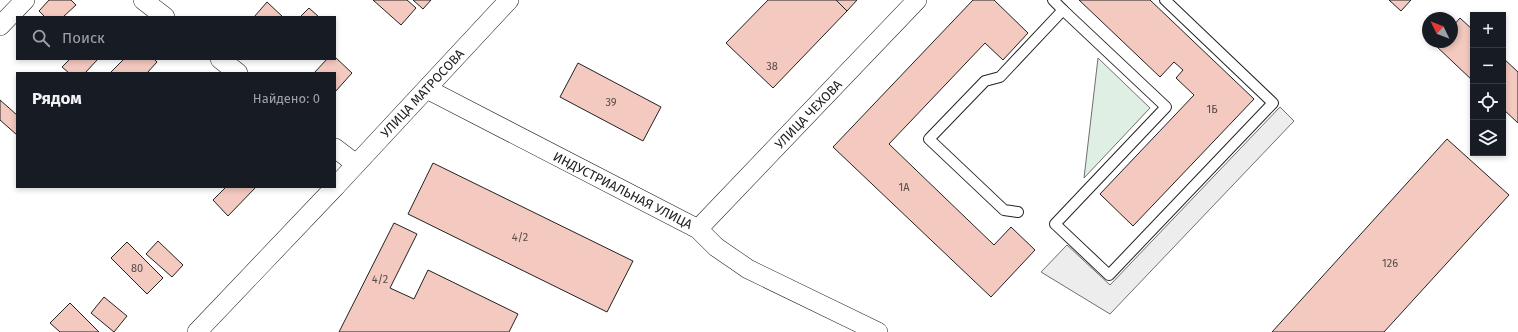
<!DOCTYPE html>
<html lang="ru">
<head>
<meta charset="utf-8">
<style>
	body { margin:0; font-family:"Fira Sans",sans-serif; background:#242831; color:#f1f3f6 }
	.controls { position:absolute; right:12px; top:12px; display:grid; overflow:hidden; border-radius:0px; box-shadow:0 2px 6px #0003 }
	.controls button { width:36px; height:36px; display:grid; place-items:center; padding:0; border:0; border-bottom:1px solid #363941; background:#171b24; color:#f1f3f6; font:20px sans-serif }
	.compass { position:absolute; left:1422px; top:12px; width:36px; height:36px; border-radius:50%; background:#171b24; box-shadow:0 2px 6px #0003; rotate:313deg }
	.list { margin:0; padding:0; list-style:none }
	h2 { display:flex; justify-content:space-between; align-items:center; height:52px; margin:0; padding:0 16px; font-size:17px }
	h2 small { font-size:13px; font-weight:400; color:#9ea1a6 }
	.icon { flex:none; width:22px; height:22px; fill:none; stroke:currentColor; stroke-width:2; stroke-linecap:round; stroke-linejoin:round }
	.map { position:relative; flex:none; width:1518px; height:332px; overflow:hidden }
	.search { position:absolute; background:#171b24; box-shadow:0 2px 6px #0003; left:16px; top:16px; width:320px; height:44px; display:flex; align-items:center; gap:10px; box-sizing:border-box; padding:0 14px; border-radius:0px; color:#9ea1a6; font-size:15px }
	.panel { position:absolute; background:#171b24; box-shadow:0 2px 6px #0003; left:16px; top:72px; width:320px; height:116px; border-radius:0px }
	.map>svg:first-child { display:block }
</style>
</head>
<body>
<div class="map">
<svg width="1518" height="332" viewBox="0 0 1518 332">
	<rect width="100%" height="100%" fill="#fff"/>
	<!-- green -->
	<polygon fill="#e0efe3" stroke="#6f6f6f" points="1098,58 1150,108 1084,178"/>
	<!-- parking -->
	<polygon fill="#ededed" stroke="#6f6f6f" points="1280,107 1294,121 1110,314 1041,272 1067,245 1110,285"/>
	<!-- building -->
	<g fill="#f3c9c0" stroke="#222">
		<polygon points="49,0 71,0 76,5 63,17 45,17 39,11"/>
		<polygon points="373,0 407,0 416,8 401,25"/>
		<polygon points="413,0 431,0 423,9"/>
		<polygon points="768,0 836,0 847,11 773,88 726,43"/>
		<polygon points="836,0 857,0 847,11"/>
		<polygon points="973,0 994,0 1028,33 1003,60 985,43 889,144 994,245 1011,227 1035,250 991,297 833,147"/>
		<polygon points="1079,0 1150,0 1254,99 1133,226 1100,194 1194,95 1176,78 1183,70 1174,62 1160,77"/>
		<polygon points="1389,0 1411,0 1401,11"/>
		<polygon points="267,2 283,17 254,17"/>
		<polygon points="309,8 319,17 300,17"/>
		<polygon points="1460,18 1473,30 1473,81 1435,45 1438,42 1452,42 1452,27"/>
		<polygon points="335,57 352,73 335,92 335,73 314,73 327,59 335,59"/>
		<polygon points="1503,58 1518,72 1518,123 1503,109"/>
		<polygon points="70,59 98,59 85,73 69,73 62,67"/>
		<polygon points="124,59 154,59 157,62 147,73 110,73"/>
		<polygon points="578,63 661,107 643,141 560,97"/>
		<polygon points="0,100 17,115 17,135 0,120"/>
		<polygon points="1447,139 1509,195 1384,332 1272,332"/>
		<polygon points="433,163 633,261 607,312 408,214"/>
		<polygon points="226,187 256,187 228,216 213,200"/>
		<polygon points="394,223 417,234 390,288 414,299 428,270 518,314 509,332 339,332"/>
		<polygon points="158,241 183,265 172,277 146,254"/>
		<polygon points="127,242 163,278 147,294 111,258"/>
		<polygon points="104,297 127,316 114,332 91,313"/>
		<polygon points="70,303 99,332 60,332 50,323"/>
	</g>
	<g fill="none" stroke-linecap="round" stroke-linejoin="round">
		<defs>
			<g id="lane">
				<polyline points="1063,10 1166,107 1055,224 1109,275 1273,103 1165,0"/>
				<polyline points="1018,212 1004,210 929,139 985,81 1000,77 1063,10 1053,0"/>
			</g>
			<g id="street">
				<polyline points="143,0 165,17"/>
				<polyline points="0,26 25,0"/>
				<polyline points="220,59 238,73"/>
				<polyline points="427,89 698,229 716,247 748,269 878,332"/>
				<polyline points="335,148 356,164"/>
				<polyline points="335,187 509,0"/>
				<polyline points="698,229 917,0"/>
				<polyline points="197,332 335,187"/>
			</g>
		</defs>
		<!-- lane casing -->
		<use href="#lane" stroke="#222" stroke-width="12"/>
		<!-- street casing -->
		<use href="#street" stroke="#222" stroke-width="20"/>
		<!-- lane -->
		<use href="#lane" stroke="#fff" stroke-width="10"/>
		<!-- street -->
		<use href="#street" stroke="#fff" stroke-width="19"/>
	</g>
	<g text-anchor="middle" stroke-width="3" stroke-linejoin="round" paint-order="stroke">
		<!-- number labels -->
		<g font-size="11" fill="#564c4a">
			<text x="772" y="70">38</text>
			<text x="611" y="106">39</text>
			<text x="1212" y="113">1Б</text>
			<text x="904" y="191">1А</text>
			<text x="520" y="241">4/2</text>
			<text x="1390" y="267">126</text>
			<text x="137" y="272">80</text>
			<text x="380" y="283">4/2</text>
		</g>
		<!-- street labels -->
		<g font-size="13" fill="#222" stroke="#fff">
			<text transform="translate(422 93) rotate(-47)" y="5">УЛИЦА МАТРОСОВА</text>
			<text transform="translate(808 114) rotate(-46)" y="5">УЛИЦА ЧЕХОВА</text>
			<text transform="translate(623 190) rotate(27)" y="5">ИНДУСТРИАЛЬНАЯ УЛИЦА</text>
		</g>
	</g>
</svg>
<div class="controls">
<button>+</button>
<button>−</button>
<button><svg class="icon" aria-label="locate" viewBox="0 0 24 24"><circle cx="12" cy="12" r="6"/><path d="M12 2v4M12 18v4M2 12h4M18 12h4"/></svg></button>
<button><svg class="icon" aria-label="layers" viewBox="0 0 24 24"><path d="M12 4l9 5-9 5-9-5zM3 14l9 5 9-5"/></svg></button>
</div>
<svg class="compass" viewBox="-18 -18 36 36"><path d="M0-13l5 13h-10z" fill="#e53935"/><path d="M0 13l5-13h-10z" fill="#9ea1a6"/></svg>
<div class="search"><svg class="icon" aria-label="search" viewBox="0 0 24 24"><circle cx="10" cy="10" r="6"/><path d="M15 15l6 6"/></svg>Поиск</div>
<section class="panel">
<h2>Рядом<small>Найдено: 0</small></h2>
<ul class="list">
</ul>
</section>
</div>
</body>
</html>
